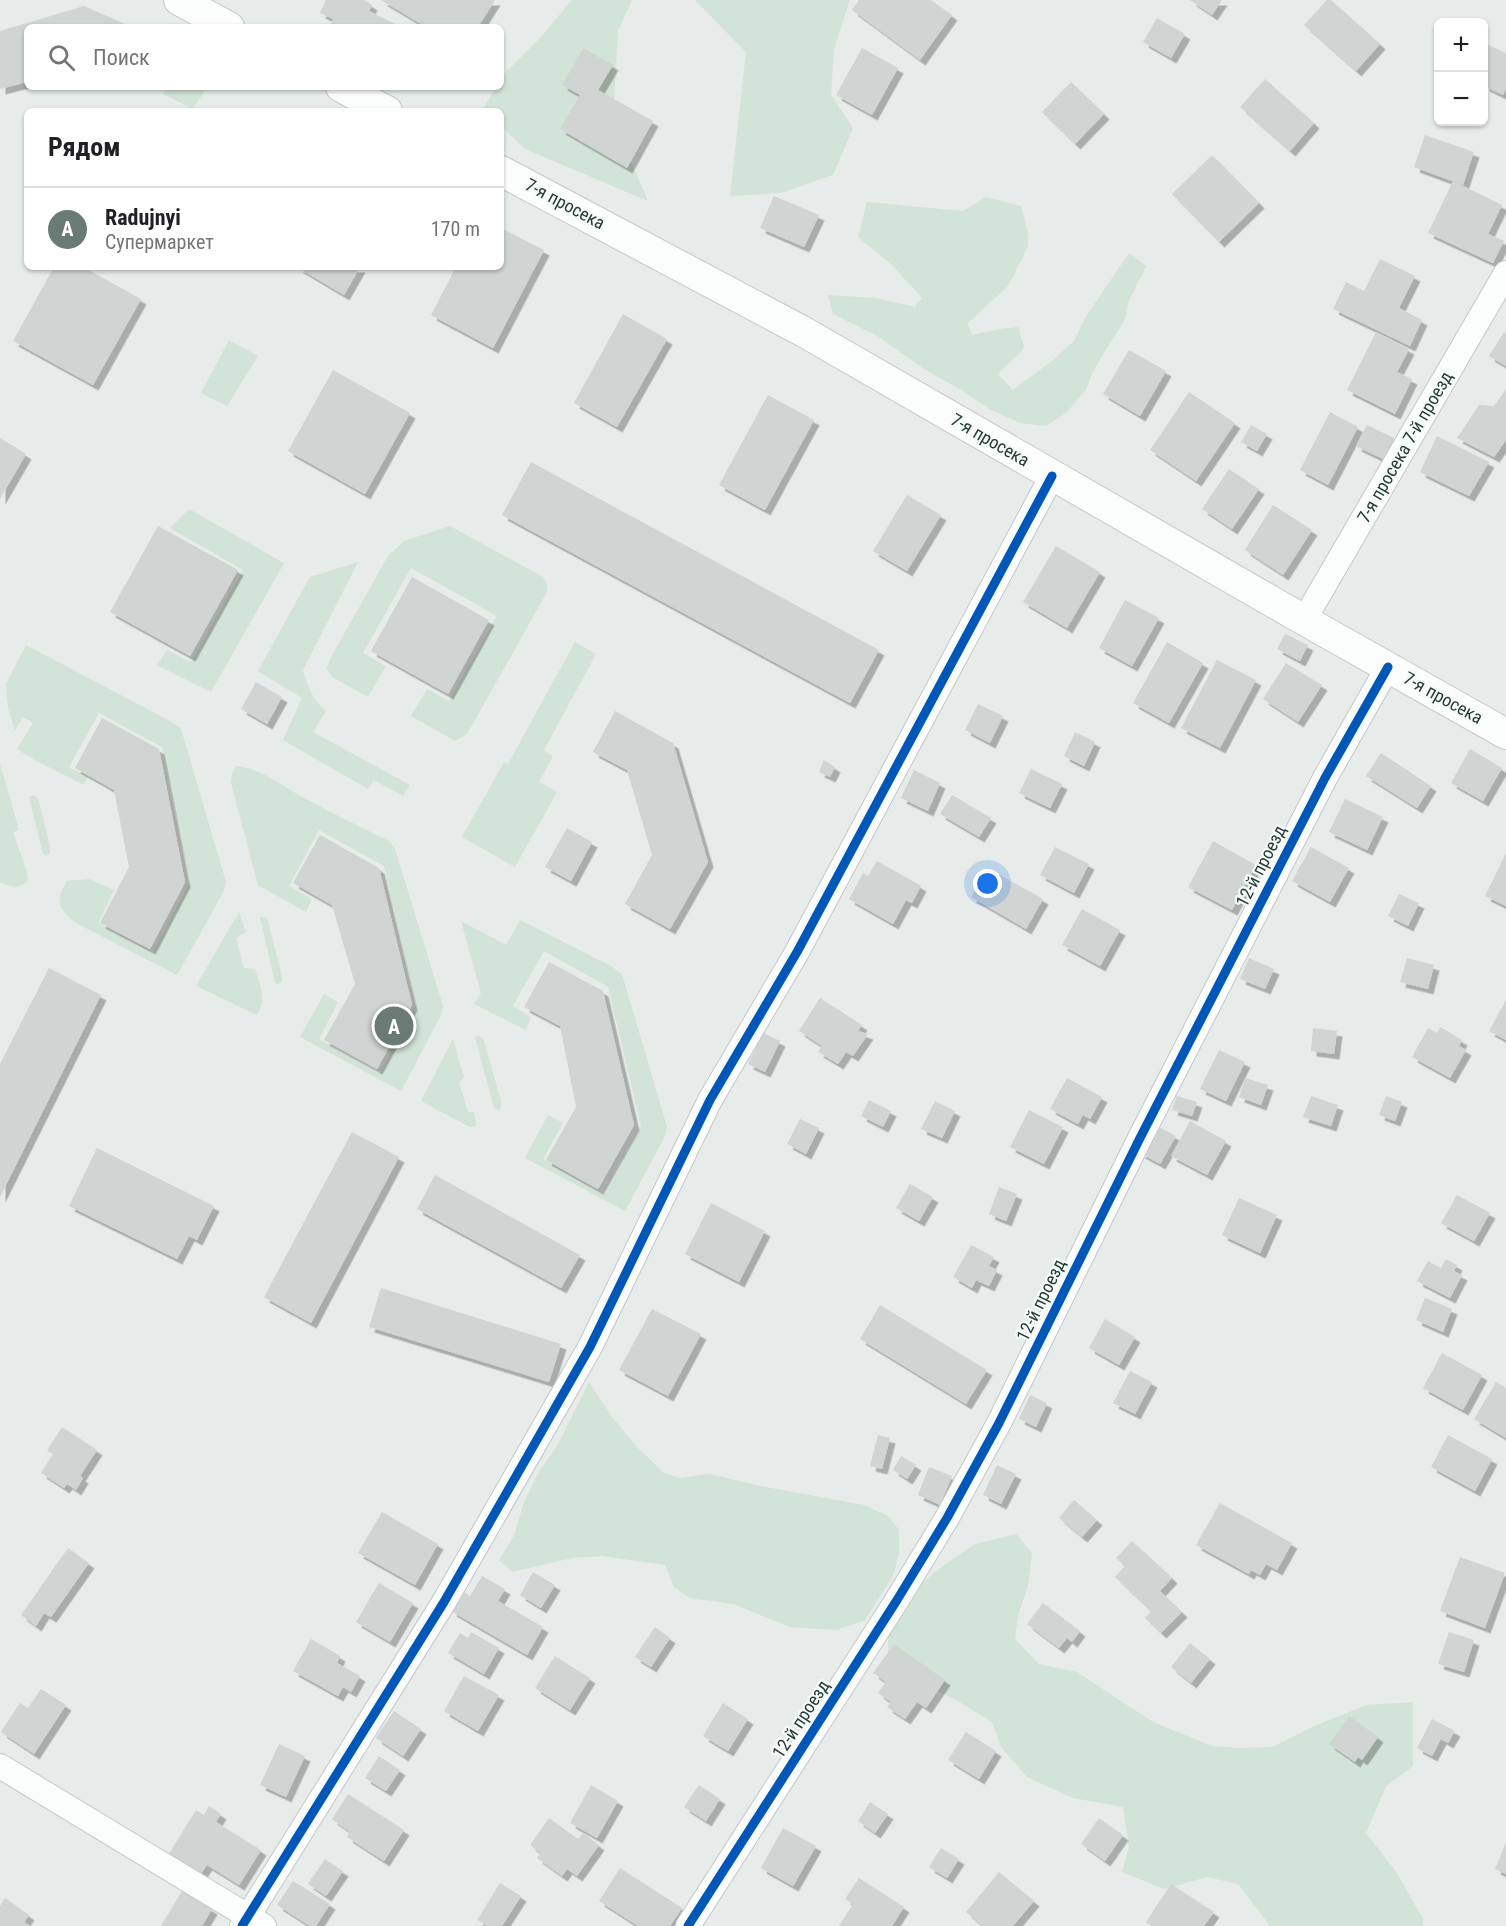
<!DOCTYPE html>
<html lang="ru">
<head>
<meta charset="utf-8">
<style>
	body { margin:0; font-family:"Roboto Condensed",sans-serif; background:#f6f6f6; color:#202124 }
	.controls { position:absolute; right:18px; top:18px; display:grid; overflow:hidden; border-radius:9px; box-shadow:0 2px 4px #0004 }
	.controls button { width:54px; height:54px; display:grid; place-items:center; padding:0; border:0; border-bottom:2px solid #e0e0e0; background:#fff; color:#202124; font:30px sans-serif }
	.you { position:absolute; left:988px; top:884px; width:21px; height:21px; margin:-15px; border:4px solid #fff; border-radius:50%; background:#1a73e8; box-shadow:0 0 0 9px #1a73e833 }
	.badge { display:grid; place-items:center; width:39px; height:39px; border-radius:50%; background:#6a7a75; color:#fff; font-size:20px; font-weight:700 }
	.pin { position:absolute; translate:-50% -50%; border:3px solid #fff; box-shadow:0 2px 6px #0006 }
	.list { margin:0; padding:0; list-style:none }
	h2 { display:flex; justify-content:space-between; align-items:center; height:78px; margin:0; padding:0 24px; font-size:26px }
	h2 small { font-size:20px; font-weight:400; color:#757577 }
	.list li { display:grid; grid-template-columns:39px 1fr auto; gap:18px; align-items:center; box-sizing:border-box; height:84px; padding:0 24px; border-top:2px solid #e0e0e0 }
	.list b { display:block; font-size:22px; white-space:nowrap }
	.list p { margin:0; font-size:20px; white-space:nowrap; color:#757577 }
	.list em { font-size:20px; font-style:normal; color:#757577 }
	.icon { flex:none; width:33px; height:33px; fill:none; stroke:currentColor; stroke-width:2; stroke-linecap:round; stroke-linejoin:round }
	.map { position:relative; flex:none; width:1506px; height:1926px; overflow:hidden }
	.search { position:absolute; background:#fff; box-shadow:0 2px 4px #0004; left:24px; top:24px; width:480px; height:66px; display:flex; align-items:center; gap:15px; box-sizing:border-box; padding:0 21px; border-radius:9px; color:#757577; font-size:22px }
	.panel { position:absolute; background:#fff; box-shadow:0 2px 4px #0004; left:24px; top:108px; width:480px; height:162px; border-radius:9px }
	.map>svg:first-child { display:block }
</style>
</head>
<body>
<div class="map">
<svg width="1506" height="1926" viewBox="0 0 1506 1926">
	<defs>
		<filter id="shadow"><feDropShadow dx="5.5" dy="5.5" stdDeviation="0" flood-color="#0004"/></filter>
	</defs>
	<rect width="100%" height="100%" fill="#e7ebe9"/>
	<!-- green -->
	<g fill="#d2e3d7">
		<polygon points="572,0 632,0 618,31 613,119 648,201 525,149 501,126 501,111 485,111 483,109 496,87 501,87 501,79 504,74 541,37"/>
		<polygon points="695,0 850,0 834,49 831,95 853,128 833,175 781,193 730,196 746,52"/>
		<polygon points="167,87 207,87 193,109 163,94"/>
		<path d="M986,197L1021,206L1028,232V246L1008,286L967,324L973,335L1000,329L1018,327L1024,347C1017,358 1007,364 998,374L1013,390L1052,361L1074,341L1085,318L1129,253L1146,266L1129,300L1125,319L1093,371L1086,390L1066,413L1046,426L1020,423L991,410L963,391L924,369L879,337L833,314L828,295L876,298L915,307L922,298L891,264L858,237L867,202L963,211Z"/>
		<polygon points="229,340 258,356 227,406 201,393"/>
		<polygon points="189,509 284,563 211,692 157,665 167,650 191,662 243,570 170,528"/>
		<polygon points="450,526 543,577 547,584 547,592 467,734 455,741 411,716 427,689 449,701 497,616 411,568 363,653 386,666 368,697 332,677 327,668 330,659 388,556 404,541"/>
		<path d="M358,562L303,670C307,685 313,701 326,711L313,732L410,785L403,796L374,780L368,789L283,740L302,698L258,671L310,577Z"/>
		<polygon points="575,642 596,654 544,750 553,756 539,782 557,792 515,867 462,837 504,762 508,764"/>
		<path d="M26,645L170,721L181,729L226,882L224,891L177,975L78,924C59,911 54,901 67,881L89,879L114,890L98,923L153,952L190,882L162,747L99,713L69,767L88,777L84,785L33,759L17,749L33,723L23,717L15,731L8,708L6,684Z"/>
		<path d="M0,764L19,830L13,832L27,872L28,881C19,889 10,887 0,882Z"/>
		<path d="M236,766C261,768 284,787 306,799C334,814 361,827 389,841L395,849L443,1006L441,1015L401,1091L300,1037L324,994L338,1002L319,1039L379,1073L416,1005L384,866L319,830L289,886L312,899L306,912L258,885L231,783L232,773Z"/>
		<polygon points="33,795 38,798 50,846 50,853 47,856 43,854 29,797"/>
		<path d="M239,912L246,932L236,938L244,968L255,969C260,985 267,1000 257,1015L196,986Z"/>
		<polygon points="260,917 267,918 282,976 282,982 278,984 275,983"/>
		<polygon points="520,920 611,966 622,974 667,1127 665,1136 625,1211 525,1158 548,1115 563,1123 543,1159 604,1194 641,1126 608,987 544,951 513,1006 531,1017 526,1030 474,1004 481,993 461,921 506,945"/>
		<polygon points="479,1036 483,1038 501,1101 501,1108 498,1110 494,1108 475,1037"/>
		<polygon points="453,1039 464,1078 459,1082 468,1112 474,1112 476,1126 470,1127 421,1101"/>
		<polygon points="589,1382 612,1417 636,1446 664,1473 681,1478 709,1474 761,1486 864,1505 888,1516 899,1530 899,1552 894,1573 886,1587 865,1620 837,1630 790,1627 733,1604 690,1598 674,1587 665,1565 602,1556 572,1558 512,1572 499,1560 514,1536 524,1502 536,1477 558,1444"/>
		<polygon points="1016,1534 1032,1553 1028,1586 1018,1615 1015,1639 1039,1664 1077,1672 1153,1722 1212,1746 1238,1748 1272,1747 1314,1726 1367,1705 1413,1702 1413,1766 1386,1786 1366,1833 1397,1873 1423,1919 1423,1926 1268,1926 1268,1923 1238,1884 1207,1877 1164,1889 1122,1872 1129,1848 1123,1807 1073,1798 1027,1777 1001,1747 992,1722 951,1697 888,1671 888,1628 909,1594 944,1565 975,1544"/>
	</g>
	<!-- building -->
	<g fill="#d0d4d2" filter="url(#shadow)">
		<polygon points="326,0 364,0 372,5 369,11 401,27 329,27 333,19 320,13"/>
		<polygon points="381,0 495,0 478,27 426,27"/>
		<polygon points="859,0 931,0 952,15 920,60 852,10"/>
		<polygon points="1190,0 1222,0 1212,15"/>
		<polygon points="1327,0 1331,0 1380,44 1356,71 1304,25"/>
		<polygon points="84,6 132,27 27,27 27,82 0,89 0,31"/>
		<polygon points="1157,18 1185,34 1171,58 1143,42"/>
		<polygon points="1484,43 1506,53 1506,89 1503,95 1484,86"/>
		<polygon points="583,48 613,65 598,90 653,121 627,168 560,129 580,95 562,85"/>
		<polygon points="862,48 898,68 872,115 836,95"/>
		<polygon points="1265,79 1314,123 1290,151 1240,107"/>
		<polygon points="1071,82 1104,114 1075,144 1042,112"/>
		<polygon points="1425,135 1474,152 1463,185 1414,167"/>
		<polygon points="1212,155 1259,203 1219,242 1172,194"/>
		<polygon points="1453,181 1502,205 1488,234 1504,241 1493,263 1428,233"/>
		<polygon points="774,196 819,215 804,247 760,228"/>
		<polygon points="501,228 544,250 493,348 431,315 456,267 501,267"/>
		<polygon points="1380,259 1415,276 1399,308 1422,320 1410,346 1333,309 1346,282 1364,291"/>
		<polygon points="54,267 83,267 141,299 93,385 13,341"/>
		<polygon points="297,267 360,267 344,295"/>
		<polygon points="623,314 667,339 617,427 574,403"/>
		<polygon points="1376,332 1409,349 1397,372 1412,379 1395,414 1347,390"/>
		<polygon points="1504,332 1506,333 1506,366 1489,356"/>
		<polygon points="1129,350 1166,371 1140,416 1103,394"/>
		<polygon points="333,370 410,413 365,494 288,451"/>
		<polygon points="1506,389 1506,440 1494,457 1457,438 1479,405 1494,406"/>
		<polygon points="1189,392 1235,423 1196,481 1150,450"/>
		<polygon points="768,395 814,420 765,510 719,485"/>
		<polygon points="1330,412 1358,427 1328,485 1300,470"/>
		<polygon points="1251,425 1267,434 1257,451 1241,442"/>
		<polygon points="1367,425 1396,439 1385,460 1356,446"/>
		<polygon points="1437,436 1489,462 1469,496 1420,472"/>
		<polygon points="0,438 26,454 0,499"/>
		<polygon points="531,462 879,650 850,703 502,515"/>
		<polygon points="1229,469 1259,489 1232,529 1202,509"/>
		<polygon points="907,495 941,515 907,571 873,551"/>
		<polygon points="1273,505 1312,530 1283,575 1245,550"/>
		<polygon points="158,526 238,570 190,656 110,612"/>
		<polygon points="1056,546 1100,572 1067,628 1023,602"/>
		<polygon points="412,577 489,620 448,694 371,651"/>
		<polygon points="1125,600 1159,618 1132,666 1099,648"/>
		<polygon points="1285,634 1308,645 1300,661 1277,649"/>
		<polygon points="1167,642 1203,663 1169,723 1133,703"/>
		<polygon points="1217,660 1256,680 1220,748 1181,728"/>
		<polygon points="1286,663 1322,685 1298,722 1263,699"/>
		<polygon points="256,682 282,697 267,724 241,709"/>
		<polygon points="978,704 1003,716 990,743 965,730"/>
		<polygon points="615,711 673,743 708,862 670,929 625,904 652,855 627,770 593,752"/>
		<polygon points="102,718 159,749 185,882 150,949 100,923 129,867 114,790 75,768"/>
		<polygon points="1075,732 1095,742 1084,766 1064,756"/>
		<polygon points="1470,749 1502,768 1483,801 1451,783"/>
		<polygon points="1381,753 1431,786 1417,808 1366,776"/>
		<polygon points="824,760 835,767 830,777 819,772"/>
		<polygon points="1031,769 1062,784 1050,808 1019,793"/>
		<polygon points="914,770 940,783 928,811 901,798"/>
		<polygon points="952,795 991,818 979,837 940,814"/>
		<polygon points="1345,799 1383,817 1367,850 1329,832"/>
		<polygon points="567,828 592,842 571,881 545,867"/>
		<polygon points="320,835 379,868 412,1005 377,1069 324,1040 355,984 332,905 293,883"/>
		<polygon points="1213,841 1256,865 1232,910 1188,887"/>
		<polygon points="1055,847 1089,864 1074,893 1040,875"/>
		<polygon points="1311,847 1349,868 1330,902 1292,881"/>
		<polygon points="1506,853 1506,906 1485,896"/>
		<polygon points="877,861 921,886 912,903 906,900 893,924 849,899 863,873 868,876"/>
		<polygon points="988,868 1043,899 1026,929 971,897"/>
		<polygon points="1399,894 1419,903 1408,926 1388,916"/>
		<polygon points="1082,909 1120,930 1100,966 1062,945"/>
		<polygon points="1249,958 1274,969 1265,989 1240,979"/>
		<polygon points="1407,958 1434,965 1428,989 1400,982"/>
		<polygon points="549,962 603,991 634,1125 598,1189 546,1160 576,1107 560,1026 524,1007"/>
		<polygon points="49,968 101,995 0,1197 0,1064"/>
		<polygon points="820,998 862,1025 858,1031 868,1034 853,1056 846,1052 838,1064 818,1052 822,1046 799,1031"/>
		<polygon points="1506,1000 1506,1040 1489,1031"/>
		<polygon points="1440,1027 1462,1040 1459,1046 1466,1050 1450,1078 1412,1057 1428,1028 1437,1033"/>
		<polygon points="1313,1028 1337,1031 1334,1054 1311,1051"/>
		<polygon points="763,1033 780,1041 765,1072 748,1064"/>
		<polygon points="1219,1050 1245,1062 1226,1101 1200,1089"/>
		<polygon points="1067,1078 1102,1097 1090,1119 1083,1115 1078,1124 1050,1109"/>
		<polygon points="1245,1078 1268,1085 1261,1105 1239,1097"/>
		<polygon points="1177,1096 1197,1102 1192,1116 1172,1110"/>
		<polygon points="1311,1096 1338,1105 1331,1126 1303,1117"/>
		<polygon points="1386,1096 1402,1102 1395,1121 1379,1115"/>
		<polygon points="869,1100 891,1111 883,1127 861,1116"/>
		<polygon points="935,1101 955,1111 942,1138 921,1129"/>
		<polygon points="1029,1110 1063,1127 1044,1164 1010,1147"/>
		<polygon points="800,1119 819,1128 806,1154 787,1144"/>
		<polygon points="1190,1121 1226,1141 1207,1175 1171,1156"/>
		<polygon points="1155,1125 1176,1136 1160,1164 1140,1153"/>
		<polygon points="352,1132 399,1157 311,1323 264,1297"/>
		<polygon points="97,1148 214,1206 197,1240 189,1236 177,1259 69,1206"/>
		<polygon points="435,1175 580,1255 561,1288 417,1209"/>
		<polygon points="910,1184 933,1197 919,1221 896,1208"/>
		<polygon points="999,1187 1017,1194 1006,1221 989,1214"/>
		<polygon points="1457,1195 1490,1213 1474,1241 1441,1223"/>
		<polygon points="1239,1198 1277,1215 1260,1253 1222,1235"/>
		<polygon points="711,1203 765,1231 739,1282 685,1254"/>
		<polygon points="971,1245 994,1257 989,1266 997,1270 989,1286 976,1280 972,1288 953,1277"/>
		<polygon points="1446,1259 1457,1265 1454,1271 1462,1275 1450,1298 1417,1281 1428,1261 1441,1268"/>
		<polygon points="381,1288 561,1344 549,1382 369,1327"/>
		<polygon points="1425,1298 1452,1309 1443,1332 1416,1320"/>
		<polygon points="880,1305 987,1370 966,1404 860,1339"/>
		<polygon points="652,1309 701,1334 668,1396 619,1370"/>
		<polygon points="1105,1319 1135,1337 1119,1365 1089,1348"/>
		<polygon points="1442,1353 1482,1375 1463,1410 1423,1388"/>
		<polygon points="1130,1371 1152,1382 1135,1414 1113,1403"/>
		<polygon points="1496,1382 1506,1388 1506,1438 1474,1419"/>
		<polygon points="1030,1395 1047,1403 1036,1427 1019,1419"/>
		<polygon points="62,1427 97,1450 80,1476 83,1478 76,1490 67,1484 64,1488 41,1473 53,1454 47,1451"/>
		<polygon points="878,1435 890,1438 882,1469 870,1466"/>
		<polygon points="1448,1435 1492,1459 1475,1491 1431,1467"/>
		<polygon points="901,1456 916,1465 907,1479 893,1470"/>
		<polygon points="997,1465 1016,1474 1001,1504 983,1495"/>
		<polygon points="929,1467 952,1476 940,1505 918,1495"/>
		<polygon points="1074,1500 1097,1520 1082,1537 1059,1518"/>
		<polygon points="1220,1503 1292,1543 1277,1570 1266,1564 1260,1575 1251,1570 1249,1574 1196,1545"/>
		<polygon points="382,1512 438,1544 415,1585 358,1553"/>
		<polygon points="1132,1541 1172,1578 1160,1591 1182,1612 1161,1633 1145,1618 1151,1611 1115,1577 1125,1566 1116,1558"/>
		<polygon points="68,1548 89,1563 51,1617 44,1613 36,1626 21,1615"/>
		<polygon points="1460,1557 1505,1573 1485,1628 1440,1611"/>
		<polygon points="533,1572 555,1585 541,1608 520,1595"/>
		<polygon points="482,1576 505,1589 498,1601 543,1627 527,1655 451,1611 462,1591 470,1596"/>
		<polygon points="379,1583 413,1603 390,1642 356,1622"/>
		<polygon points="1043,1603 1080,1631 1072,1642 1067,1638 1059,1648 1027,1624"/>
		<polygon points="655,1627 670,1638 651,1667 635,1657"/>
		<polygon points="471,1632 499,1648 484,1674 448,1653 460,1633 468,1638"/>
		<polygon points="1449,1632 1474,1640 1464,1672 1438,1664"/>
		<polygon points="311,1639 340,1656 337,1663 360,1676 351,1692 343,1687 338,1696 293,1671"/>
		<polygon points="1190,1643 1210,1659 1191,1683 1171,1667"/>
		<polygon points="894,1644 945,1680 926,1708 917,1702 905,1719 887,1707 891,1702 878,1693 886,1682 873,1673"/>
		<polygon points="555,1656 590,1678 570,1710 535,1688"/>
		<polygon points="464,1676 499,1695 478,1731 444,1711"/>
		<polygon points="41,1689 66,1705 34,1754 1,1732 20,1703 28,1708"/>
		<polygon points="723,1703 748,1719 728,1751 703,1736"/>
		<polygon points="394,1711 421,1729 403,1756 376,1738"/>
		<polygon points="1349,1716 1378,1737 1362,1760 1358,1757 1355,1762 1329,1744"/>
		<polygon points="1432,1719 1455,1731 1448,1743 1441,1739 1432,1756 1417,1748"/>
		<polygon points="966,1732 996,1751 979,1779 948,1760"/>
		<polygon points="279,1744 305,1756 286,1797 260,1785"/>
		<polygon points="379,1756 400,1770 386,1791 365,1778"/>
		<polygon points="591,1785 618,1801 597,1838 570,1823"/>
		<polygon points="699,1785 720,1799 706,1821 684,1807"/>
		<polygon points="348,1794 404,1830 384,1861 347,1837 350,1832 332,1819"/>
		<polygon points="870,1802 888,1814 875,1833 858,1821"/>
		<polygon points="209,1806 221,1814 216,1822 261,1850 239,1885 207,1865 200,1875 168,1855 196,1810 204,1815"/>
		<polygon points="549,1818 578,1839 583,1833 599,1845 577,1876 567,1869 562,1876 537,1858 541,1853 530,1845"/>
		<polygon points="1099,1818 1123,1835 1105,1861 1081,1844"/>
		<polygon points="783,1828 816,1846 793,1886 761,1868"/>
		<polygon points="1506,1842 1506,1874 1495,1869"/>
		<polygon points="941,1848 959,1859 947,1878 929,1867"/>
		<polygon points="325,1859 343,1871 326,1896 308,1884"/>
		<polygon points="620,1868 682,1908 670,1926 638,1926 599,1901"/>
		<polygon points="999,1872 1034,1901 1013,1926 983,1926 966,1912"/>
		<polygon points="859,1878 904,1907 892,1926 839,1926 853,1904 845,1899"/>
		<polygon points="293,1881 330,1904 316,1926 310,1926 277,1905"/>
		<polygon points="500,1883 521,1896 502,1926 487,1926 477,1920"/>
		<polygon points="1171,1884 1214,1912 1204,1926 1152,1926 1146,1922"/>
		<polygon points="182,1891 212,1909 202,1926 161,1926"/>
		<polygon points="5,1898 29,1915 24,1922 30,1926 0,1926 0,1906"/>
	</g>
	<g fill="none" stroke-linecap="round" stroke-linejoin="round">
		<defs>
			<g id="minor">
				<polyline points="1304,620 1506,273"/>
				<polyline points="0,1766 264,1926"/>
				<polyline points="242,1926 444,1602 590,1347 710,1100 797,952 1052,476"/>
				<polyline points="688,1926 897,1600 947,1518 999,1423 1140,1138 1325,778 1388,667"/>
			</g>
			<g id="tertiary">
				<polyline points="179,0 229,27"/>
				<polyline points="341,87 387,111"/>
				<polyline points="501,171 804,332 1304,620 1506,734"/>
			</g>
		</defs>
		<!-- minor casing -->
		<use href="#minor" stroke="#c4c8c6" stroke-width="26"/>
		<!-- tertiary casing -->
		<use href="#tertiary" stroke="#c4c8c6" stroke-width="32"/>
		<!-- minor -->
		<use href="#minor" stroke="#fbfcfc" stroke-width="24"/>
		<!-- tertiary -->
		<use href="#tertiary" stroke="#fbfcfc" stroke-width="30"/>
		<defs>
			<g id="cycleway">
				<polyline points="242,1926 444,1602 590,1347 710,1100 797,952 1052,476"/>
				<polyline points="688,1926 897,1600 947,1518 999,1423 1140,1138 1325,778 1388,667"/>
			</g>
		</defs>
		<!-- cycleway casing -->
		<use href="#cycleway" stroke="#f6faf8" stroke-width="13"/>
		<!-- cycleway -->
		<use href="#cycleway" stroke="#0057b8" stroke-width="9"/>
	</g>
	<g text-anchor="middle" stroke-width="4.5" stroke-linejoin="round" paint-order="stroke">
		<!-- street labels -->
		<g font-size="18" fill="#263d37" stroke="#f6faf8">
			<text transform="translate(565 204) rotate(28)" y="6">7-я просека</text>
			<text transform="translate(990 440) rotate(30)" y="6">7-я просека</text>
			<text transform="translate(1405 447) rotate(-60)" y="6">7-я просека 7-й проезд</text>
			<text transform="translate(1443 698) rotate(29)" y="6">7-я просека</text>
			<text transform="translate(1261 866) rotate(-63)" y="6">12-й проезд</text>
			<text transform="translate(1041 1300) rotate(-64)" y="6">12-й проезд</text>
			<text transform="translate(801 1719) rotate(-57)" y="6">12-й проезд</text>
		</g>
	</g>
</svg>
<div class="controls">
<button>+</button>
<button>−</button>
</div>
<div class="you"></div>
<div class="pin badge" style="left:394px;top:1026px">A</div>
<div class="search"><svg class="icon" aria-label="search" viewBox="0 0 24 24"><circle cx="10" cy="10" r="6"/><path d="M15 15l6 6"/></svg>Поиск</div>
<section class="panel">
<h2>Рядом<small></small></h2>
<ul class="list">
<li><span class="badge">A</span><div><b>Radujnyi</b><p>Супермаркет</p></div><em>170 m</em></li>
</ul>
</section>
</div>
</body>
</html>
